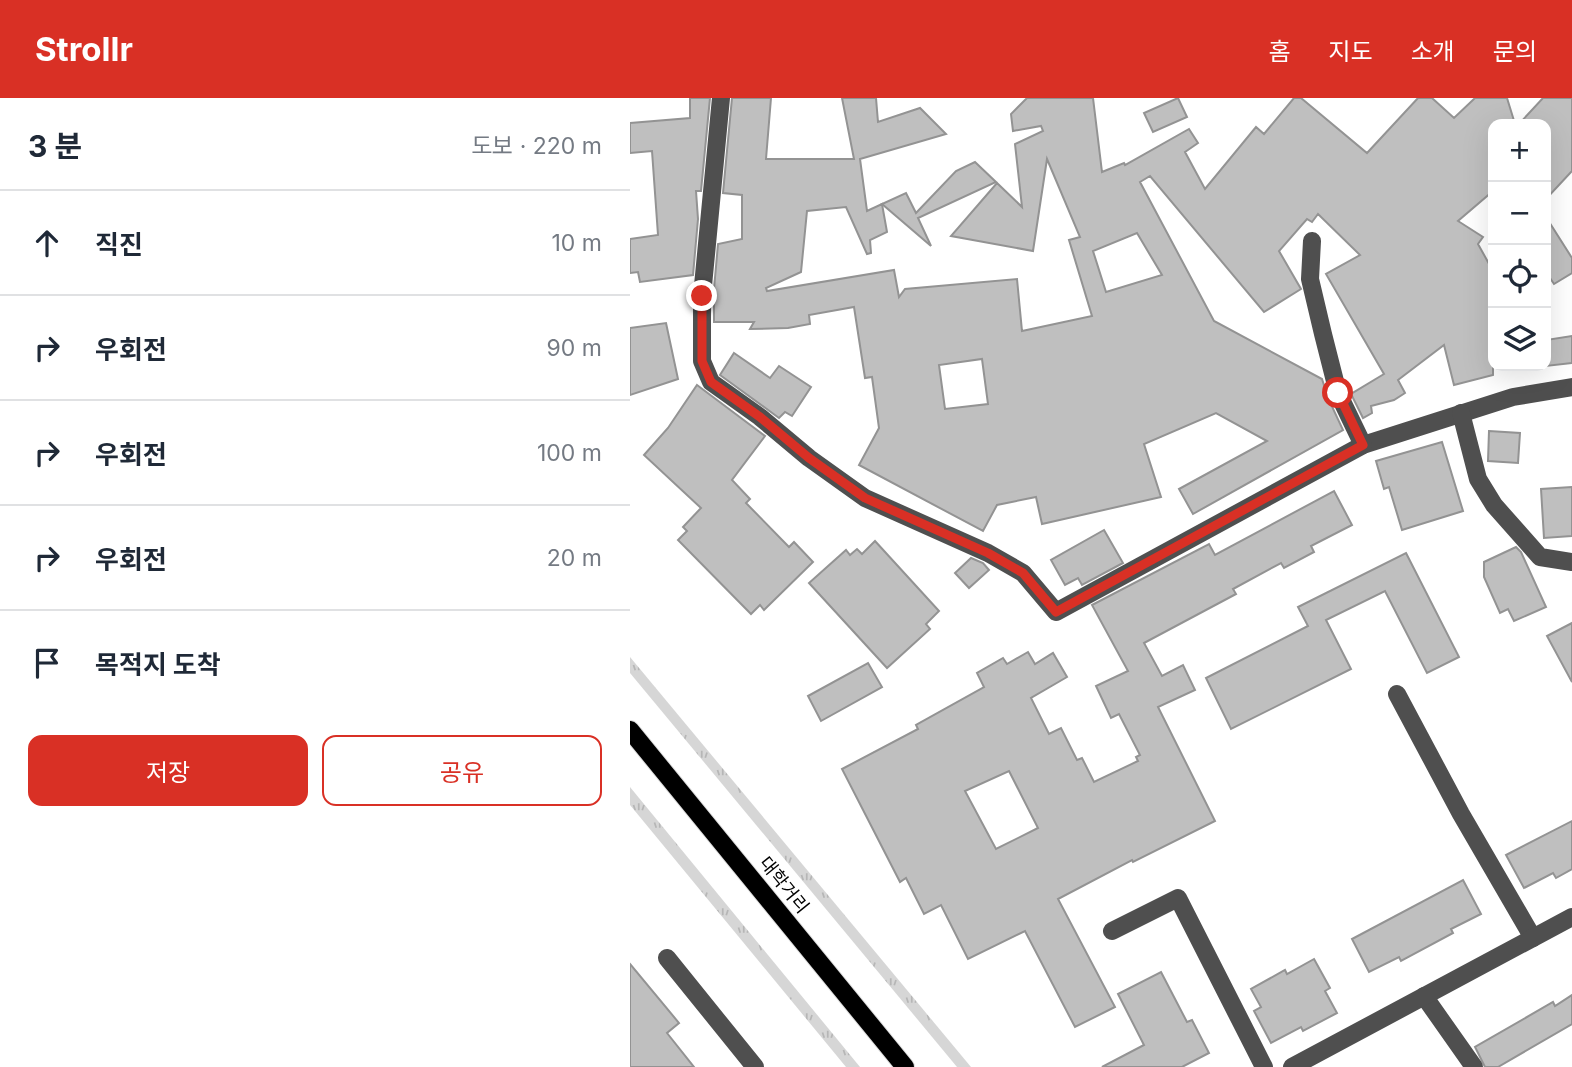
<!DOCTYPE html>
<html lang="ko">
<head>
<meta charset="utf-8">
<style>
	body { margin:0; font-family:Inter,"Noto Sans KR",sans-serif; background:#f2f2f3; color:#1f2937 }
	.controls { position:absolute; right:21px; top:21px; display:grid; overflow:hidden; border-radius:14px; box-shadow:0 7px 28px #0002 }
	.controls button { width:63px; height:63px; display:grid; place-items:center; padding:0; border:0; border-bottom:2px solid #e0e1e3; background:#fff; color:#1f2937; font:35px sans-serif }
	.stop { position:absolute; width:21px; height:21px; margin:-16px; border:5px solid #d93025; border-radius:50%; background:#fff }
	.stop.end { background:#d93025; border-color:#fff; box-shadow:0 2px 7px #0008 }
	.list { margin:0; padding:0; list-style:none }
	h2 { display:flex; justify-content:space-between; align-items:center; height:91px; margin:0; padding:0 28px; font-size:30px }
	h2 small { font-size:23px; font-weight:400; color:#747a83 }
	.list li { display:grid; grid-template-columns:46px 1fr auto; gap:21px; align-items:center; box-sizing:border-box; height:105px; padding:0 28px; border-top:2px solid #e0e1e3 }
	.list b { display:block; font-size:26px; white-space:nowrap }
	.list em { font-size:23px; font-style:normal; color:#747a83 }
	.actions { display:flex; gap:14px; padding:21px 28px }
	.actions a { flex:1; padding:16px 0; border:2px solid #d93025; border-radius:14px; text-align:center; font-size:24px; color:#d93025 }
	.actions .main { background:#d93025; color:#fff }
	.icon { flex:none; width:38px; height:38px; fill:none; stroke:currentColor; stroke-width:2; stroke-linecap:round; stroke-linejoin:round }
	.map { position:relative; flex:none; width:942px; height:969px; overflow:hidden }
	header { display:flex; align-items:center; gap:42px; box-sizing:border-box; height:98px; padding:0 35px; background:#d93025; color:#fff }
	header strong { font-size:33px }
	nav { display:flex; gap:38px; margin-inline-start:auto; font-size:24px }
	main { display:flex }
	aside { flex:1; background:#fff }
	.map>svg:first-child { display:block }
</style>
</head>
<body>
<header>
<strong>Strollr</strong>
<nav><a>홈</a><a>지도</a><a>소개</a><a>문의</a></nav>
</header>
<main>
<aside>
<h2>3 분<small>도보 · 220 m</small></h2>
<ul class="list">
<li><svg class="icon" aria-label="ahead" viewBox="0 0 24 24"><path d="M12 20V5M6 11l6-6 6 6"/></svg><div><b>직진</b></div><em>10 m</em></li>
<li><svg class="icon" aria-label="right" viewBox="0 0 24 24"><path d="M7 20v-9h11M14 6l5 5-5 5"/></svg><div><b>우회전</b></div><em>90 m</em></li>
<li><svg class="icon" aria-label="right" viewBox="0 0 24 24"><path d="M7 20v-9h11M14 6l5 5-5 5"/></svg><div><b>우회전</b></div><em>100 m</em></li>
<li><svg class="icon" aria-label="right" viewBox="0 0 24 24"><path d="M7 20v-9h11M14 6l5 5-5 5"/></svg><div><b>우회전</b></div><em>20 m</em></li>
<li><svg class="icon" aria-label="arrive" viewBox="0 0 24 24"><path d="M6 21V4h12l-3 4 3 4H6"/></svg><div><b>목적지 도착</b></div></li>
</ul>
<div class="actions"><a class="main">저장</a><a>공유</a></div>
</aside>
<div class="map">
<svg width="942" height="969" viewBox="0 0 942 969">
	<defs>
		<pattern id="grass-tufts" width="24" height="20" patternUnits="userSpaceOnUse" patternTransform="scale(1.75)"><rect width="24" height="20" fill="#d6d6d6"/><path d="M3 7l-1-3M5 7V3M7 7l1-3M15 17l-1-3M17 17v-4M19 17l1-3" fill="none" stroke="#b6b6b6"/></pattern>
	</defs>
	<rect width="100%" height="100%" fill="#fff"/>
	<!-- grass -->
	<g fill="url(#grass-tufts)">
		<polygon points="0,559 341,969 327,969 0,575"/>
		<polygon points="0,689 230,969 216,969 0,707"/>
	</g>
	<!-- building -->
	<g fill="#bfbfbf" stroke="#939393" stroke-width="2" fill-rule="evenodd">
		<polygon points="60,0 80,0 71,93 66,93 68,121 63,177 10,184 8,174 0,175 0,141 28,137 22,53 0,55 0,25 60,20"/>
		<path d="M102,0H141L136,61H224L212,0H246L248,24L290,10L316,36L230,61L237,113L252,106L257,134L240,142L241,155L237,156L216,109L177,113L171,174L136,190L137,193L264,172L269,199L275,191L387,181L392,233L462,218L439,142L450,139L417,61L403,153L321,138L367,85L392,109L385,46L413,33L411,28L383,33L381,16L397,0H463L472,74L494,65L495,67L559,31L568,45L555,54L575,91L626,29L634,36L664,0H671L737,55L788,0H802L824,20L845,0H877L885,26H863V93L828,123L853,139L848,146L863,173V277L824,287L814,247L768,282L775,295L764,302L741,308L742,315L733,320L721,296L754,276L696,176L730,157L688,116L682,124L677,121L649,153L671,191L634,214L520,78L510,84L584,223L692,281L698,300L713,332L563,416L549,391L637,343L586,315L514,346L531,399L412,426L406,399L367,407L353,433L229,367L249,330L242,279L235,280L224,209L179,217L180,226L158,230L120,231L124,224H84V191L88,146L112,141V97L93,95ZM507,135L532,177L476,194L463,153ZM352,261L358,306L315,311L309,267Z"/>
		<polygon points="548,0 557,19 523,34 514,15"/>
		<polygon points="913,0 942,0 942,73 916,101 916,26 889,26"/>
		<polygon points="345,64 366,84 288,120 301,148 252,106 276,95 286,115 326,73"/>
		<polygon points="916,119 942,160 942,175 924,186 916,174"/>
		<polygon points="36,225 48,281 0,297 0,230"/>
		<polygon points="942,238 942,265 916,268 916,242"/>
		<polygon points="104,255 140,280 149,268 181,289 162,318 155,314 149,320 90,277"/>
		<polygon points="67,287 135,338 102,382 120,401 116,405 159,449 164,444 183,464 134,512 130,507 121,516 48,442 57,433 53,429 71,410 14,357 38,330"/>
		<polygon points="859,333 890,335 888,365 858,363"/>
		<polygon points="812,344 833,413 772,432 759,389 754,391 746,363"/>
		<polygon points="942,389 942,438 914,440 911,391"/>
		<path d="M704,393L722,427L681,448L684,454L654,470L651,465L603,491L606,496L514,545L532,578L553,567L565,592L528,609L585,723L503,764L502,762L428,801L485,909L445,929L395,833L338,861L311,807L294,816L276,780L270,784L212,671L288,631L286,627L354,589L347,575L373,560L377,566L398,554L405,566L423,555L437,579L401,600L419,636L431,630L447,662L452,660L464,684L508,663L506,659L510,657L489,616L481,620L466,588L498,573L462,507L579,446L585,457ZM379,673L408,730L366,751L335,693Z"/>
		<polygon points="474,432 493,465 452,487 448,480 435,487 421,462"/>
		<polygon points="245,443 309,513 296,526 300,531 257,570 179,485 216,452 220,457 227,451 232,456"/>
		<polygon points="886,449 891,454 916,509 884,523 878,511 870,515 854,479 854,464"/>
		<polygon points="776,455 829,559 797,575 755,493 696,522 721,571 601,631 576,580 678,528 668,509"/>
		<polygon points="341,460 353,465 359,472 339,490 325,475"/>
		<polygon points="942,525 942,584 917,538"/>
		<polygon points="238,565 252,589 191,623 178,598"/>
		<polygon points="942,723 942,771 926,780 923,775 894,790 876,757"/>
		<polygon points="833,782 851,816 821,831 823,835 771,863 769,859 739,874 722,841"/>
		<polygon points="684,861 700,890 695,893 707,915 673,933 671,929 641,945 624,913 631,909 621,891 655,872 657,876"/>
		<polygon points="0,866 49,925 37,935 64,969 0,969"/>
		<polygon points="531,874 557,924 562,922 579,955 552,969 472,969 514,947 488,896"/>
		<polygon points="942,897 942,926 868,969 855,969 845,949 923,904 925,908"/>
	</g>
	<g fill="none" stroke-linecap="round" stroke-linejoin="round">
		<defs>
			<polyline id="major" points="0,632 275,969"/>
		</defs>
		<!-- major casing -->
		<use href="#major" stroke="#dbdbdb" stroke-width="20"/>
		<!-- minor -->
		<g stroke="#4f4f4f" stroke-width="18">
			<polyline points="91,0 72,198 72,263 81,284 130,319 179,360 235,400 358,455 393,475 426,514 733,347 883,299 942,289"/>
			<polyline points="682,143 680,181 693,236 708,295 733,347"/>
			<polyline points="831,315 848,381 864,407 910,459 942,464"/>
			<polyline points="767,596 831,716 903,840"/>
			<polyline points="482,833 548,800 634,969"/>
			<polyline points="37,860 125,969"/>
			<polyline points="794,898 844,969"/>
			<polyline points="662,969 942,819"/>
		</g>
		<!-- major -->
		<use href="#major" stroke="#000" stroke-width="18"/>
	</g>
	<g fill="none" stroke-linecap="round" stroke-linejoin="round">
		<!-- route -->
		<polyline stroke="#d93025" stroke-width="9" points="72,198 72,263 81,284 130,319 179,360 235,400 358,455 393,475 426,514 733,347 708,295"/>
	</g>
	<g text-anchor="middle" stroke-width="5" stroke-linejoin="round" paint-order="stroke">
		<!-- street labels -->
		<g font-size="18" fill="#000" stroke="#fff">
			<text transform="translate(154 787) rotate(51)" y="6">대학거리</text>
		</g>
	</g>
</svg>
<div class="controls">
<button>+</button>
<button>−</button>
<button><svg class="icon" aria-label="locate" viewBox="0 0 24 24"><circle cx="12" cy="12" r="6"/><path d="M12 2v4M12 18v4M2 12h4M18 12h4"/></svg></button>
<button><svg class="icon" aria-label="layers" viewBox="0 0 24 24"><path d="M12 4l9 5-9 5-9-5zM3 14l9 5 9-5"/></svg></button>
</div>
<div class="stop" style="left:708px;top:295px"></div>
<div class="stop end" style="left:72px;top:198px"></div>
</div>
</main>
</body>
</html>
